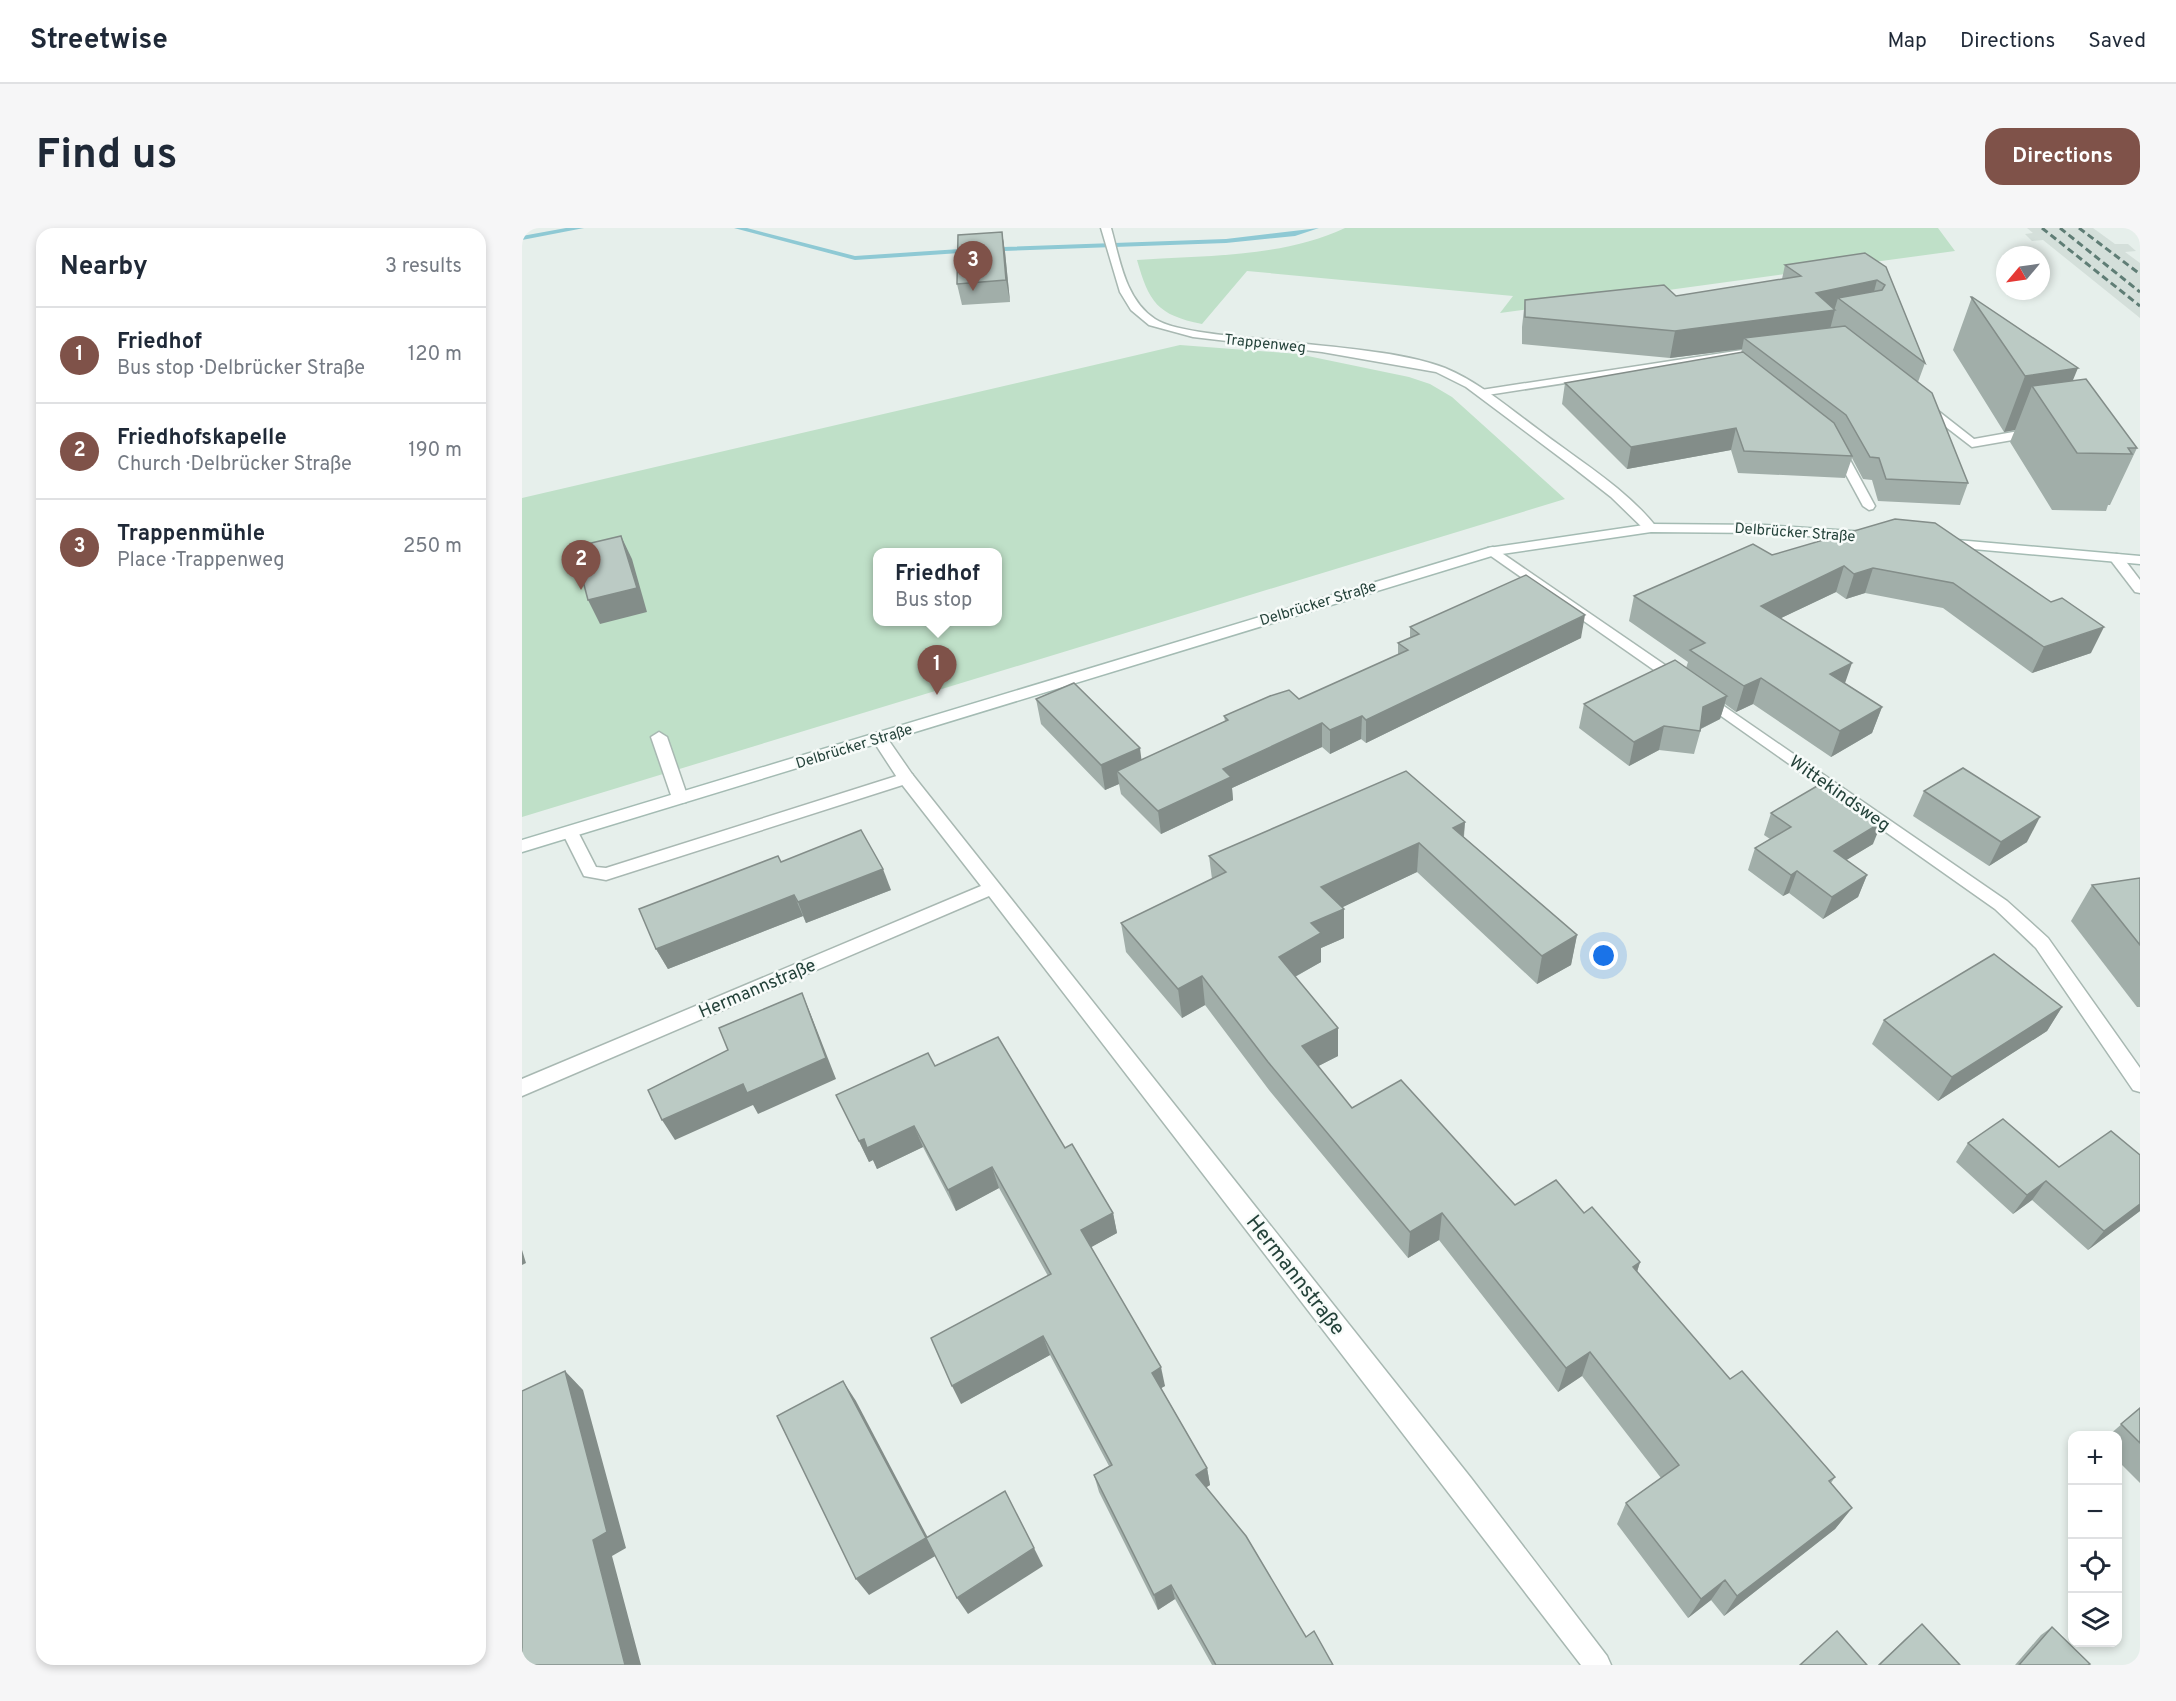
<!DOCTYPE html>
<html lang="en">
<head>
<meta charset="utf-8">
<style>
	body { margin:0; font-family:Overpass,sans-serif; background:#f6f6f7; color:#1f2937 }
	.controls { position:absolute; right:18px; bottom:18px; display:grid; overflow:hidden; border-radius:12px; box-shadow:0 3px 9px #0003 }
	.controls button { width:54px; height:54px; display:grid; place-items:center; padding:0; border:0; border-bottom:2px solid #e0e1e3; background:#fff; color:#1f2937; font:30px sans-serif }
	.compass { position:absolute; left:1474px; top:18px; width:54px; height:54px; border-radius:50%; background:#fff; box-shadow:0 3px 9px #0003; rotate:241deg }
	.you { position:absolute; left:1082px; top:728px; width:21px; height:21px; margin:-15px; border:4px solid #fff; border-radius:50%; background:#1a73e8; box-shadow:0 0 0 9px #1a73e833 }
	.badge { display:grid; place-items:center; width:39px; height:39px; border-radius:50%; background:#7f5249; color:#fff; font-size:20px; font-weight:700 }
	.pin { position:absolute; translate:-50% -50px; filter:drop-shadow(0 2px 3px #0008) }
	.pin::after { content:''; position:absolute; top:32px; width:21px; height:18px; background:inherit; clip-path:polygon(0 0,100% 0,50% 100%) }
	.popup { position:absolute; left:351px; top:320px; width:129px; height:78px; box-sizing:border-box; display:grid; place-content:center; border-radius:12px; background:#fff; filter:drop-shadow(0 2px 4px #0005); font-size:20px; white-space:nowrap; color:#747a83 }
	.popup b { font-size:22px; color:#1f2937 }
	.popup::after { content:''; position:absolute; left:50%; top:100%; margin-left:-12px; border:12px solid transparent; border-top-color:#fff }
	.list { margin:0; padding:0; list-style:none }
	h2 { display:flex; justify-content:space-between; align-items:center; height:78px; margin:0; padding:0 24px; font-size:26px }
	h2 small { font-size:20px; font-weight:400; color:#747a83 }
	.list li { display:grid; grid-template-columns:39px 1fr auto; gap:18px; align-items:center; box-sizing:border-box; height:96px; padding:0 24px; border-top:2px solid #e0e1e3 }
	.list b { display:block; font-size:22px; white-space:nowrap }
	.list p { margin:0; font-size:20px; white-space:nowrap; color:#747a83 }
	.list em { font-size:20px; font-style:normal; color:#747a83 }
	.icon { flex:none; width:33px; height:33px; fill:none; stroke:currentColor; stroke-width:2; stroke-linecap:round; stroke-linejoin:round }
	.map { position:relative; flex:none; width:1618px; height:1437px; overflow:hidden; border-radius:18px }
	header { display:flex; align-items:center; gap:36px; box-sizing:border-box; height:84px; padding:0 30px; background:#fff; border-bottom:2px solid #e0e1e3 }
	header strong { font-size:28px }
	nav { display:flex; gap:33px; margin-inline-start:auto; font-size:21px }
	.intro { display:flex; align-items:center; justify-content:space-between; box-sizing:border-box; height:144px; padding:0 36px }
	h1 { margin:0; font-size:42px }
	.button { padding:15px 27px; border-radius:18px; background:#7f5249; color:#fff; font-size:21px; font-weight:700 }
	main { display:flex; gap:36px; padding:0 36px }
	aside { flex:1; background:#fff; border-radius:18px; box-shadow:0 3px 9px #0003 }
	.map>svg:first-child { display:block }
</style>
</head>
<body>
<header>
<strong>Streetwise</strong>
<nav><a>Map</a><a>Directions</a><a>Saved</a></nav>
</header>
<div class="intro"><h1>Find us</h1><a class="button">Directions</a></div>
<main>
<aside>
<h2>Nearby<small>3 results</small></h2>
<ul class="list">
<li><span class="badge">1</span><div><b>Friedhof</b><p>Bus stop · Delbrücker Straße</p></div><em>120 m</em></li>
<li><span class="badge">2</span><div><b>Friedhofskapelle</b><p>Church · Delbrücker Straße</p></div><em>190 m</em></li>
<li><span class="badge">3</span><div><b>Trappenmühle</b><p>Place · Trappenweg</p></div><em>250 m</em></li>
</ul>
</aside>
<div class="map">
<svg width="1618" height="1437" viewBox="0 0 1618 1437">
	<rect width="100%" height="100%" fill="#e6efeb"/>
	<!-- built -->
	<polygon fill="#d4dfda" points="1505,0 1571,0 1593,16 1606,16 1614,23 1603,24 1618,35 1618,90 1521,12 1510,13 1503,6 1511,5"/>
	<!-- green -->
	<g fill="#bfe0c8" fill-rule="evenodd">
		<path d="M823,0H1416L1433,23L978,85L991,68L725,43L680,96C635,87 627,74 615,32C684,27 759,30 823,0Z"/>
		<path d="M658,117L776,126L887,149L908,156L930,169L1043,271L0,589V270ZM355,324H475V394H355Z"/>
	</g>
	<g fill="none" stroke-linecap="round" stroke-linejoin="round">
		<!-- stream -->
		<g fill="#8ec9d4" fill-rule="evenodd">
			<polygon points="44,0 62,0 0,12 0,8"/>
			<polygon points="212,0 225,0 333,28 453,20 704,11 797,0 773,8 704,15 453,24 333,32"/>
		</g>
		<defs>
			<g id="service">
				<polygon points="1398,175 1406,175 1452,211 1513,200 1519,204 1513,208 1450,219 1398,179"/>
				<polygon points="1315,215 1321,219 1353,278 1351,281 1347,282 1341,278 1309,219"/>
				<polygon points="137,504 145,509 166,570 164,574 158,575 150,570 129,509"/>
				<polygon points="384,545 390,546 392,550 390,554 84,652 62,648 40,604 42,600 54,600 74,639 84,640"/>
			</g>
			<g id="minor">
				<polygon points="1227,121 1232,124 1231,126 959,168 953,165 959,162"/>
				<polygon points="971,319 1162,450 1164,453 1162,456 1152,456 966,326 966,320"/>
				<polygon points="1594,326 1599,327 1618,352 1618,365 1613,364 1587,330"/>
				<polygon points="1180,463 1485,673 1526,710 1618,840 1618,864 1611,862 1514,720 1473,681 1175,471 1173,468 1175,465"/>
				<polygon points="358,506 363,507 390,546 949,1250 1085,1428 1089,1437 1059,1437 467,668 0,868 0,851 459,658 378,554 350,511"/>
			</g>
			<path id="tertiary" d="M579,0H589C598,32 603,71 633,91C655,106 737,110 766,114C811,119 882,124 923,140C957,154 987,180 1017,202C1056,232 1105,261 1135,300L1134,303H1124L1089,269L1048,237L944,159L914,144L800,124L671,109L627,97L609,82L598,64Z"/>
			<g id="secondary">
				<polygon points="1129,296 1242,297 1344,304 1351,308 1344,312 1242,305 1129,304 973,327 0,624 0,612 966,320"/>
				<polygon points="1423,311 1618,328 1618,336 1418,318 1416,315"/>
			</g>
		</defs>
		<!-- service casing -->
		<use href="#service" stroke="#a8b8b2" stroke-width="3"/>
		<!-- minor casing -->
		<use href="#minor" stroke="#a8b8b2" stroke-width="3"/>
		<!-- tertiary casing -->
		<use href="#tertiary" stroke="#a8b8b2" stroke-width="3"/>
		<!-- secondary casing -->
		<use href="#secondary" stroke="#a4bbb3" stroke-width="3"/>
		<!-- service -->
		<use href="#service" fill="#fff" fill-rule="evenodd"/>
		<!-- minor -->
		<use href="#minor" fill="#fff" fill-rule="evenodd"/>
		<!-- tertiary -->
		<use href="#tertiary" fill="#fff" fill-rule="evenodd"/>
		<!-- secondary -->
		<use href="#secondary" fill="#fff" fill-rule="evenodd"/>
		<!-- rail -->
		<g stroke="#5f7d75" stroke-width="3" stroke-dasharray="7 4" stroke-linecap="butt">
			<polyline points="1520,0 1618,78"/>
			<polyline points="1538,0 1618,64"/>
			<polyline points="1557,0 1618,46"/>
		</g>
	</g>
	<!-- wall -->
	<g fill="#a1aea9">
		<polygon points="480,4 483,24 488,74 440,77 435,56"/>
		<polygon points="1263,37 1364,39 1403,135 1396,154 1446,255 1438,277 1356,273 1350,252 1341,251 1330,230 1323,250 1216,245 1209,222 1105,241 1040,176 1043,155 1219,125 1220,121 1148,130 1000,116 1000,99 1003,72 1154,68 1260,51"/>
		<polygon points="1450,69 1550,152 1615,220 1588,277 1586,277 1584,283 1530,282 1488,214 1493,202 1482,204 1431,122"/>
		<polygon points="1373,291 1569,425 1510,445 1421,380 1343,365 1324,371 1314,364 1259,390 1323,455 1360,479 1350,505 1309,529 1231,476 1214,484 1203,476 1198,491 1179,501 1172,526 1137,522 1107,538 1057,500 1062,476 1164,440 1166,434 1107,393 1112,368"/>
		<polygon points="888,399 1059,410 844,515 839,511 808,526 800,519 710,560 711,572 639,606 599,566 597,556 583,562 519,496 514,471 620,532 703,493 702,488 777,471 876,427 876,415 888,410"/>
		<polygon points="1402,563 1505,614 1467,638 1391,588"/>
		<polygon points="1249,585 1351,616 1324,632 1345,647 1336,669 1301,691 1267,665 1261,668 1226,642 1233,620 1248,611 1242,607"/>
		<polygon points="943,594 942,609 1055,707 1049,737 1015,756 895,644 820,679 822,710 799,720 799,734 773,749 816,800 816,828 796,838 830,880 993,977 1062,985 1118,1034 1115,1044 1208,1151 1313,1249 1309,1255 1330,1280 1313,1301 1202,1388 1189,1372 1166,1390 1095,1296 1104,1275 1139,1250 1060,1148 1036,1164 917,1012 886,1030 747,862 683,777 660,790 604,724 599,695 690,651 687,628"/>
		<polygon points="259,634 369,662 284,695 281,688 146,741 134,721"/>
		<polygon points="1618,650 1618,779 1615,779 1549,693 1570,657"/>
		<polygon points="1540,779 1525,803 1416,873 1350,816 1362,792"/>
		<polygon points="413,838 543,920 591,985 595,1005 569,1019 643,1158 639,1160 685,1240 688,1257 684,1259 784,1409 811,1437 690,1437 653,1371 636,1382 577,1264 572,1247 587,1238 528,1127 439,1176 526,1048 477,960 434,983 401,919 355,941 351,932 347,934 314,867"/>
		<polygon points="1446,915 1537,939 1618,927 1618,983 1566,1022 1510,972 1491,986 1434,934"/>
		<polygon points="1618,1180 1618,1255 1596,1233 1596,1208 1586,1208"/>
		<polygon points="1400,1396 1438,1437 1356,1437 1383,1411"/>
		<polygon points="1530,1399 1566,1437 1493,1437 1519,1407"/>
	</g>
	<!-- shaded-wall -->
	<g fill="#838d89">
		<polygon points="480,4 483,24 488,74 484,52"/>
		<polygon points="1355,52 1348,79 1316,70 1312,83 1313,82 1306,109 1222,110 1220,121 1148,130 1153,103 1294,65"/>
		<polygon points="1556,140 1534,193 1510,158 1493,202 1482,204 1503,148"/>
		<polygon points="1214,200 1209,222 1105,241 1109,219"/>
		<polygon points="99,308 110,331 125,384 78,396 66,372"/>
		<polygon points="1322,338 1314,364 1232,403 1239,378"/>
		<polygon points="1351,340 1343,365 1324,371 1332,346"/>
		<polygon points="1063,387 1059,410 844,515 844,492"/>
		<polygon points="1582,399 1569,425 1510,445 1522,419"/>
		<polygon points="1330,435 1321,461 1308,446"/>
		<polygon points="1239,450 1231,476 1214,484 1222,458"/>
		<polygon points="1205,468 1198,491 1174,503 1181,479"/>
		<polygon points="1360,479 1350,505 1309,529 1318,503"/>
		<polygon points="840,488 839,511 808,526 808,502"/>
		<polygon points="800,495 800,519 710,560 711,572 639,606 636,583 701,541"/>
		<polygon points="1142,498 1137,522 1107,538 1112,514"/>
		<polygon points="618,520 621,544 595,543 597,556 583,562 579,537"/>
		<polygon points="1518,589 1505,614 1467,638 1479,614"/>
		<polygon points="943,594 940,623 931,600"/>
		<polygon points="1360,594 1351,616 1303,645 1312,623"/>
		<polygon points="897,615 895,644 800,689 799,659"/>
		<polygon points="361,641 369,662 284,695 276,674"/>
		<polygon points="1275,643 1267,665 1261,668 1269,647"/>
		<polygon points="1345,647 1336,669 1301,691 1310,669"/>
		<polygon points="272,667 281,688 146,741 134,721"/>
		<polygon points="822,681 822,710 799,720 799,734 758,757 757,729 789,695"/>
		<polygon points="1055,707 1049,737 1015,756 1020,728"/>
		<polygon points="680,748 683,777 660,790 656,761"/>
		<polygon points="280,765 289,787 314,851 236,886 231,877 153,912 140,892"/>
		<polygon points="1540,779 1525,803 1416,873 1430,849"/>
		<polygon points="816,800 816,828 781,846 780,818"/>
		<polygon points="392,898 401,919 355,941 351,932 347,934 337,913 342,911"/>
		<polygon points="470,939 477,960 434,983 426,962"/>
		<polygon points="1524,953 1510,972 1491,986 1505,967"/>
		<polygon points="1618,976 1618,983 1566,1022 1582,1003"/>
		<polygon points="591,985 595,1005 564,1022 559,1002"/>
		<polygon points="920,985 917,1012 886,1030 888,1004"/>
		<polygon points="0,1022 4,1035 0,1037"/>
		<polygon points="1118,1034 1110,1060 1111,1039"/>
		<polygon points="521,1108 528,1127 439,1176 430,1158"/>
		<polygon points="1068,1124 1060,1148 1036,1164 1044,1140"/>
		<polygon points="639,1139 643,1158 634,1163 630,1145"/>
		<polygon points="43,1143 61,1162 104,1320 90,1328 119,1437 103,1437 71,1312"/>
		<polygon points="321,1153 334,1173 415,1327 347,1367 334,1351"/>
		<polygon points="685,1240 688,1257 677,1264 674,1247"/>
		<polygon points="1330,1280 1313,1301 1202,1388 1215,1368"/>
		<polygon points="512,1320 521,1338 446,1386 435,1370"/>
		<polygon points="1203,1352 1189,1372 1166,1390 1179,1371"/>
		<polygon points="649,1357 653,1371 636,1382 632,1367"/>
	</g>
	<!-- building -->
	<g fill="#bbcac4" stroke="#838d89" stroke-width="1.5">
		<polygon points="480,4 484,52 435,56 436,7"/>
		<polygon points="1343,25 1364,39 1403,135 1316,70 1360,62 1363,57 1355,52 1294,65 1313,82 1153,103 1003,89 1003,72 1142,57 1154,68 1279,48 1263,37"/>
		<polygon points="1449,69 1450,69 1556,140 1503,148"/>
		<polygon points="1323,98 1410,165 1446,255 1364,251 1357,230 1348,229 1324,187 1222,110"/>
		<polygon points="1221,124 1312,195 1330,228 1222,223 1214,200 1109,219 1043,155"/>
		<polygon points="1564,151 1615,220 1606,220 1610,226 1555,225 1510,158"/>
		<polygon points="1373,291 1413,295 1529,374 1540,370 1582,399 1522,419 1431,355 1351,340 1332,346 1322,338 1239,378 1330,435 1308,446 1360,479 1318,503 1239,450 1222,458 1168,422 1183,415 1112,368 1231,316 1250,327"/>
		<polygon points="99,308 115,360 66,372 52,319"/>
		<polygon points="1004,347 1063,387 844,492 840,488 808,502 800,495 701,541 709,549 636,583 595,543 706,492 702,488 748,468 767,462 777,471 886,422 876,415 897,406 888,399"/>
		<polygon points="1153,432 1205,468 1181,479 1178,503 1142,498 1112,514 1062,476"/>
		<polygon points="552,455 618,520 579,537 514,471"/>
		<polygon points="1441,540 1518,589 1479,614 1402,563"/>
		<polygon points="884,543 943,594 931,600 1055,707 1020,728 897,615 799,659 822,681 789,695 799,705 757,729 816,800 780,818 830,880 879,852 993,977 1034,952 1062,985 1070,979 1118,1034 1111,1039 1208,1151 1220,1143 1313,1249 1307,1253 1330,1280 1215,1368 1203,1352 1179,1371 1104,1275 1157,1237 1068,1124 1044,1140 920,985 888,1004 746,834 680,748 656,761 599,695 704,644 687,628"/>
		<polygon points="1302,554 1360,594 1312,623 1345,647 1310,669 1275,643 1269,647 1233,620 1269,599 1249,585"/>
		<polygon points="339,602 361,641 276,674 272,667 134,721 117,681 256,628 259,634"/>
		<polygon points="1618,650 1618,717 1570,657"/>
		<polygon points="1472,726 1540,779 1430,849 1362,792"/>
		<polygon points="280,765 304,830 225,865 221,856 140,892 126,862 206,822 197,800"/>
		<polygon points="476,809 543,920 550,916 591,985 559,1002 639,1139 630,1145 685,1240 674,1247 724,1308 784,1409 792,1403 811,1437 694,1437 649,1357 632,1367 572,1247 590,1237 521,1108 430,1158 409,1110 529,1046 470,939 426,962 392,898 345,920 342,911 337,913 314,867 406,825 413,838"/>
		<polygon points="1481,891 1537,939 1589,903 1618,927 1618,976 1582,1003 1524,953 1505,967 1446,915"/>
		<polygon points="43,1143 85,1304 71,1312 103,1437 0,1437 0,1163"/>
		<polygon points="321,1153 404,1310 334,1351 255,1188"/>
		<polygon points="1618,1180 1618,1215 1599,1196"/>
		<polygon points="483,1263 512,1320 435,1370 404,1310"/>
		<polygon points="1400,1396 1438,1437 1357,1437"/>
		<polygon points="1530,1399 1568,1436 1566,1437 1497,1437"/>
		<polygon points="1315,1403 1345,1437 1278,1437"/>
	</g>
	<g text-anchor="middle" stroke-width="5" stroke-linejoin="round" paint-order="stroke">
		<!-- far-street labels -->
		<g font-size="15" fill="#24423a" stroke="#f7fbf9">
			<text transform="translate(743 115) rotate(6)" y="5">Trappenweg</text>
			<text transform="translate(1273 304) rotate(4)" y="5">Delbrücker Straße</text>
			<text transform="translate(796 375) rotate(-17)" y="5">Delbrücker Straße</text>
			<text transform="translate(332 518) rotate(-17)" y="5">Delbrücker Straße</text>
		</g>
		<!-- street labels -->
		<g font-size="18" fill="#24423a" stroke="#f7fbf9">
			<text transform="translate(1318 565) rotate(35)" y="6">Wittekindsweg</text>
			<text transform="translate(235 760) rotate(-23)" y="6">Hermannstraße</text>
		</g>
		<!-- near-street labels -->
		<g font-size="21" fill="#24423a" stroke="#f7fbf9">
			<text transform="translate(774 1047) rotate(52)" y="7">Hermannstraße</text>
		</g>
	</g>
</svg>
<div class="controls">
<button>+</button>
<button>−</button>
<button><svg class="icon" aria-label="locate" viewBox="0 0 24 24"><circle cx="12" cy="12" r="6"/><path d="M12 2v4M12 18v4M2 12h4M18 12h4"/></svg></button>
<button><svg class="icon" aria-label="layers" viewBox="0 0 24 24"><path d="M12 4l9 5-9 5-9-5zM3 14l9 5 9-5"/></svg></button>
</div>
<svg class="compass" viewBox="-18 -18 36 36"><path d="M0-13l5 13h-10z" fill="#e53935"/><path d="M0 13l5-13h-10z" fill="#747a83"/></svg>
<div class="you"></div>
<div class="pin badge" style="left:415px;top:467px">1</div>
<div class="popup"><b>Friedhof</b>Bus stop</div>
<div class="pin badge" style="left:59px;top:362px">2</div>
<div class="pin badge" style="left:451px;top:63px">3</div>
</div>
</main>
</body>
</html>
